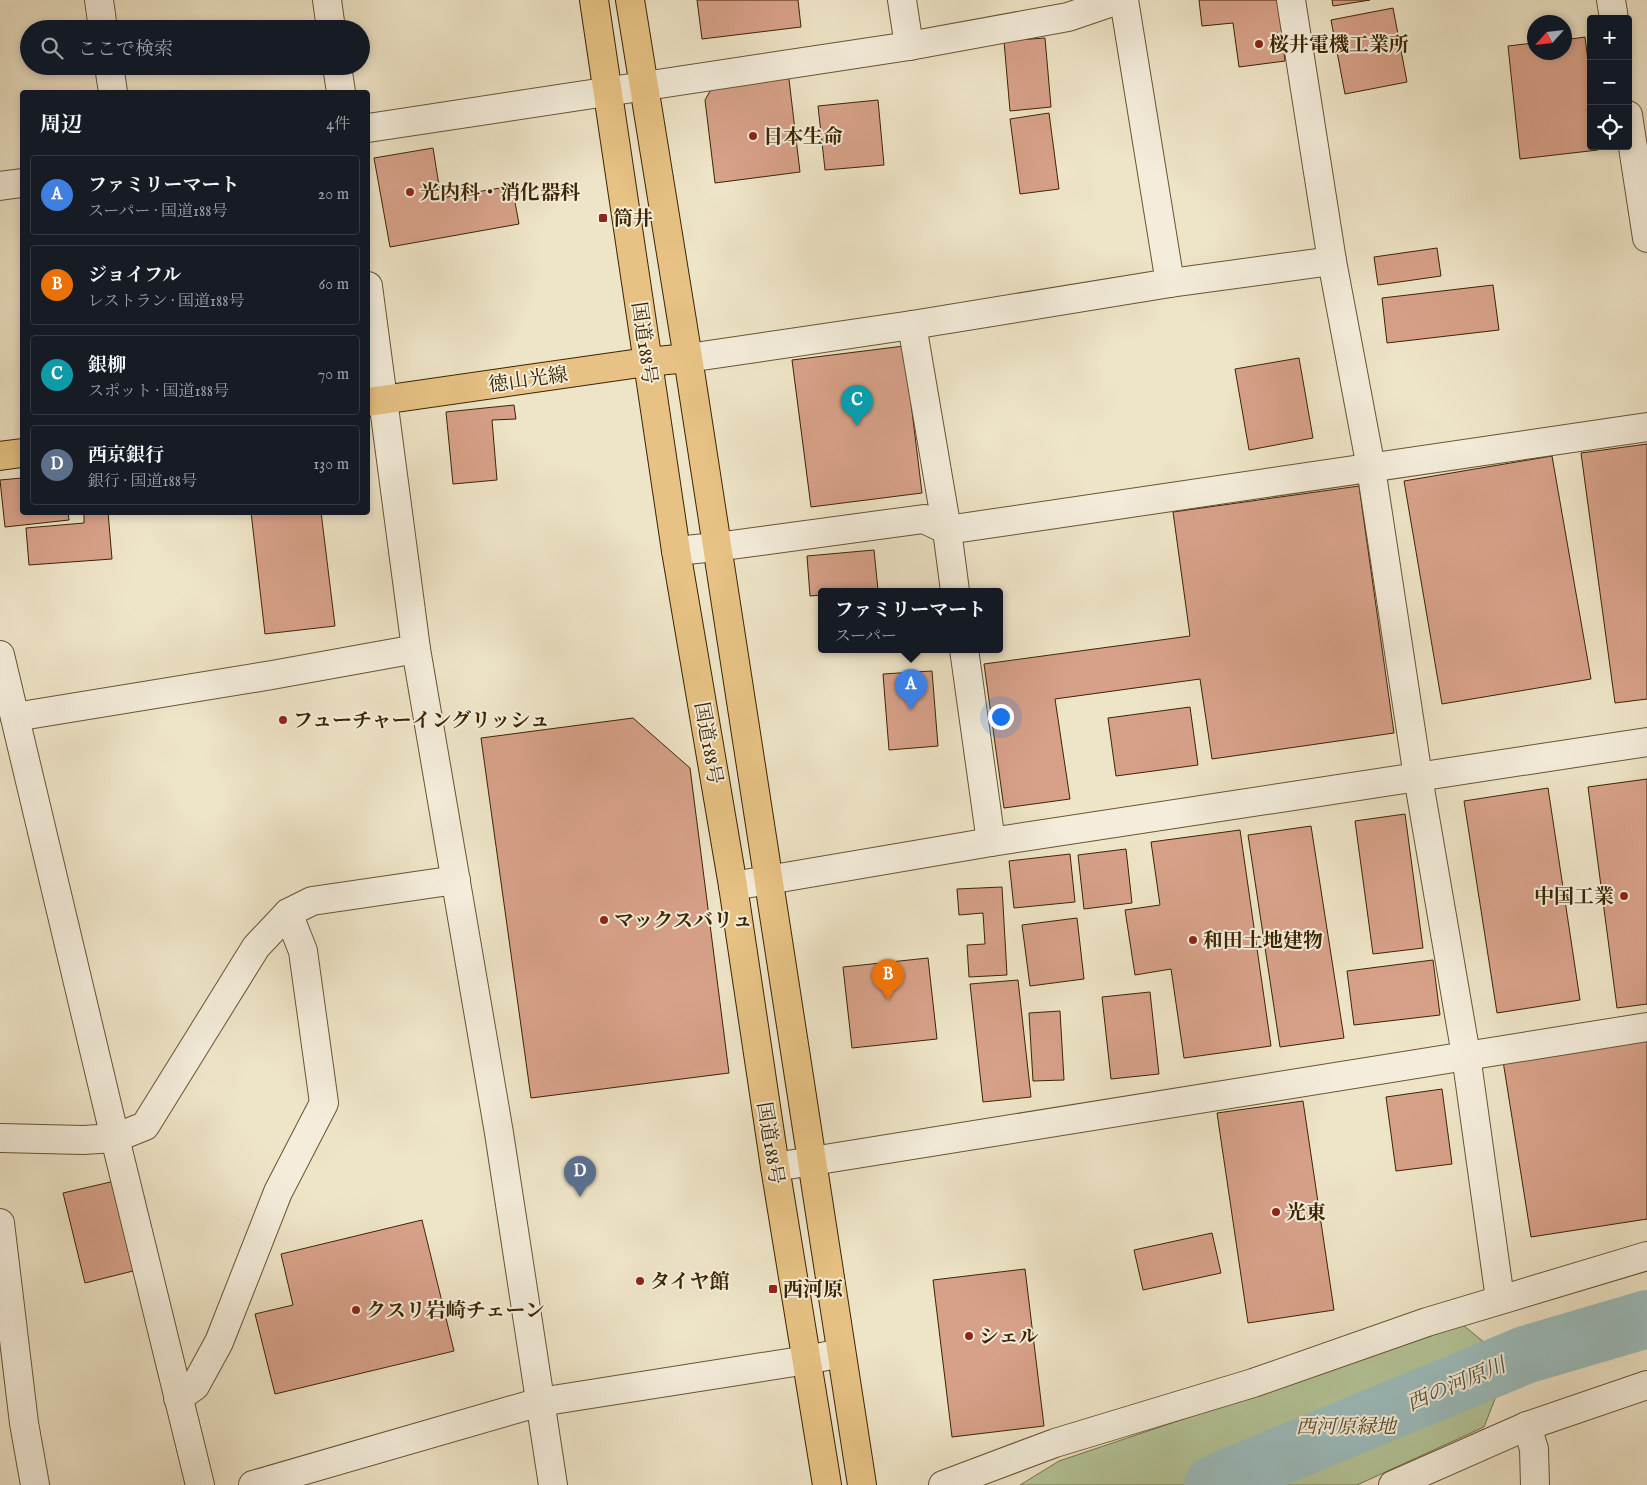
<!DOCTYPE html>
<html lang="ja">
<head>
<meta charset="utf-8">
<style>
	body { margin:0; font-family:"IM FELL English","Noto Serif JP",serif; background:#242831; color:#f1f3f6 }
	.controls { position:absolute; right:15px; top:15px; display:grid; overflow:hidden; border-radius:5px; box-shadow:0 2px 8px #0003 }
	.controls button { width:45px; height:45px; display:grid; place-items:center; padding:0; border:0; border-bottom:1px solid #363941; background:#171b24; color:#f1f3f6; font:25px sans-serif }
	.compass { position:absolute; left:1527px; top:15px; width:45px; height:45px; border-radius:50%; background:#171b24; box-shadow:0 2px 8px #0003; rotate:243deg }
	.you { position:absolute; left:1000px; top:716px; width:18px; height:18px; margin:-12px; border:4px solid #fff; border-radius:50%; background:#1a73e8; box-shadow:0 0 0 8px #1a73e833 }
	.badge { display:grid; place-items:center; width:32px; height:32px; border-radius:50%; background:#0f766e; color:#fff; font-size:16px; font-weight:700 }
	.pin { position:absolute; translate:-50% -41px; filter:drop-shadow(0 1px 2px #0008) }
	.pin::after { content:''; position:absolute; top:26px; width:18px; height:15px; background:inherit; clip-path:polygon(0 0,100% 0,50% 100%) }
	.popup { position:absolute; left:818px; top:588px; width:185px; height:65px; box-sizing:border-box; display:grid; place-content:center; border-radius:5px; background:#171b24; filter:drop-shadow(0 1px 4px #0005); font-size:16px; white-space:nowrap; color:#9ea1a6 }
	.popup b { font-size:19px; color:#f1f3f6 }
	.popup::after { content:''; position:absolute; left:50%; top:100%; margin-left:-10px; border:10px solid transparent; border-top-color:#171b24 }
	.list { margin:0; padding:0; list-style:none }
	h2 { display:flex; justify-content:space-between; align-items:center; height:65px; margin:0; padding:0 20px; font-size:21px }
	h2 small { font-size:16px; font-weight:400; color:#9ea1a6 }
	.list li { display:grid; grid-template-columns:32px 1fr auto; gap:15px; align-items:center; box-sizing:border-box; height:80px; margin:0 10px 10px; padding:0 10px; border:1px solid #363941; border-radius:5px }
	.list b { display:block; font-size:19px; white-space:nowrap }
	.list p { margin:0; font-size:16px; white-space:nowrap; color:#9ea1a6 }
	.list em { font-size:16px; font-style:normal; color:#9ea1a6 }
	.icon { flex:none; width:28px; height:28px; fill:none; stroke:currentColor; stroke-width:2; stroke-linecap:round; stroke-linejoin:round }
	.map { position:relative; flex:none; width:1647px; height:1485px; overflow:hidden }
	.search { position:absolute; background:#171b24; box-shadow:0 2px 8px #0003; left:20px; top:20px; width:350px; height:55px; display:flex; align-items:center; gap:12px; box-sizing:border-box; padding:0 18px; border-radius:28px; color:#9ea1a6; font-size:19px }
	.panel { position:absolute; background:#171b24; box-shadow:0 2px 8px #0003; left:20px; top:90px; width:350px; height:425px; border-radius:5px }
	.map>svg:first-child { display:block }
</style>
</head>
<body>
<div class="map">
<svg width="1647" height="1485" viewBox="0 0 1647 1485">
	<rect width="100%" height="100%" fill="#eee4c7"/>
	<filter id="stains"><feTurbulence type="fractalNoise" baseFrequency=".004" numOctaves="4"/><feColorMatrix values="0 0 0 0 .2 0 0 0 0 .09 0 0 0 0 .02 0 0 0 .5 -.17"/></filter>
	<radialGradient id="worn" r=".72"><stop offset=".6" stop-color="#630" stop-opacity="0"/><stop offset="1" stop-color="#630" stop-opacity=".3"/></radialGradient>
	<!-- green -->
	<polygon fill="#b4c599" stroke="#78744d" points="1463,1325 1491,1348 1502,1381 1484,1427 1357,1485 1020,1485 1059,1461"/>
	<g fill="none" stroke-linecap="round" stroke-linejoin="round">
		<!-- river -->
		<polyline stroke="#9cbdbd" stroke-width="58" points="1213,1485 1225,1479 1525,1355 1647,1319"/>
	</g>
	<!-- building -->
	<g fill="#d7a189" stroke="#3c2401">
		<polygon points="697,0 798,0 801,27 702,39"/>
		<polygon points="1199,0 1278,0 1285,61 1239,67 1233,23 1202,26"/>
		<polygon points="1332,0 1370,0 1333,6"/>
		<polygon points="1393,8 1407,82 1345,94 1331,20"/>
		<polygon points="1585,37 1591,85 1591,146 1598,146 1598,150 1520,159 1508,46 1534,43 1534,52 1564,52 1564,40"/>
		<polygon points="1045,38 1051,107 1010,111 1004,41"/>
		<polygon points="788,71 800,172 715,183 705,100 717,79"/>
		<polygon points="878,100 884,165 825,170 818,106"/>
		<polygon points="1049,113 1059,189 1020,194 1010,119"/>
		<polygon points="433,148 441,198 512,186 519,224 390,247 374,158"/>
		<polygon points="1437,248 1441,276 1378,285 1374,257"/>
		<polygon points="1493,285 1499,330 1387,343 1382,298"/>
		<polygon points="904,346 922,493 811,507 792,360"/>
		<polygon points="1299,358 1313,438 1249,450 1235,369"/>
		<polygon points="514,405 516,419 492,420 497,480 453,484 446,412"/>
		<polygon points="1647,444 1647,699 1615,703 1581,453"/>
		<polygon points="1552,456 1591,679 1442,704 1404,481"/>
		<polygon points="22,478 22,512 68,512 69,520 5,527 0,480"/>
		<polygon points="1359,486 1394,733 1212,759 1200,679 1055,699 1070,799 1004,808 984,664 1190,636 1173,512"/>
		<polygon points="84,512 108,512 112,559 29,565 26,528 84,523"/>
		<polygon points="251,512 321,512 335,626 265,634"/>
		<polygon points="874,550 878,590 822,591 822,595 810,596 807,556"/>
		<polygon points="932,671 938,746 889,750 883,674"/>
		<polygon points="1190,707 1198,765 1116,776 1108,718"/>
		<polygon points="633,718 690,768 729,1073 531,1098 481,738"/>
		<polygon points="1647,779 1647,1004 1617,1008 1588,787"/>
		<polygon points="1548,788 1580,1000 1497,1013 1464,801"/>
		<polygon points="1405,814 1423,948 1373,954 1355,821"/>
		<polygon points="1311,826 1344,1038 1280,1047 1248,835"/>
		<polygon points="1240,830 1271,1046 1184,1058 1171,969 1135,975 1125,910 1160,905 1151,842"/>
		<polygon points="1126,849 1132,903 1084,909 1078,855"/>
		<polygon points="1070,854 1075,902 1014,908 1009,861"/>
		<polygon points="1002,887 1007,975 969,977 967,945 985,944 983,913 959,915 957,889"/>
		<polygon points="1077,918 1084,979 1030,986 1022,925"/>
		<polygon points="928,958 937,1039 852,1048 843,967"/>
		<polygon points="1433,960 1440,1015 1354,1025 1347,971"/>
		<polygon points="1018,980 1031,1097 983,1102 970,984"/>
		<polygon points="1150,992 1159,1074 1111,1079 1102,997"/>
		<polygon points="1060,1011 1064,1080 1033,1081 1029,1013"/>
		<polygon points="1647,1039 1647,1219 1531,1237 1503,1061"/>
		<polygon points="1442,1089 1452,1164 1396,1171 1386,1097"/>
		<polygon points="1303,1101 1334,1310 1248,1323 1217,1113"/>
		<polygon points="115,1181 137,1270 85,1283 63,1193"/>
		<polygon points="422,1220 454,1351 275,1394 255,1314 293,1305 281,1254"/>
		<polygon points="1212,1233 1221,1273 1143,1290 1134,1250"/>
		<polygon points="1025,1269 1044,1426 952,1437 933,1280"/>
	</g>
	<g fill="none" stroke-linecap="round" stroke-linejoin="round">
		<defs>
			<g id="minor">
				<polyline points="99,0 103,29"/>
				<polyline points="327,0 331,29"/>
				<polyline points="902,0 909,46"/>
				<polyline points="1124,0 1170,283"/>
				<polyline points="1291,0 1332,261 1371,468 1418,777 1466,1055 1500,1299"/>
				<polyline points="1611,0 1614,19"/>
				<polyline points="109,66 113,92"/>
				<polyline points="337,66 341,92"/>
				<polyline points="1628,115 1647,238"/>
				<polyline points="368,128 909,46 1068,17 1118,0"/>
				<polyline points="0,186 22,183"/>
				<polyline points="368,286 416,649 499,1133 553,1485"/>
				<polyline points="912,325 947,530 955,591"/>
				<polyline points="688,358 912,325 1170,283 1332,261"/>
				<polyline points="676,551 716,547 924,519 947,530 1647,427"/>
				<polyline points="964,649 991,842"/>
				<polyline points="0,655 115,1138 200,1485"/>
				<polyline points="15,717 272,675 416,649"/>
				<polyline points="733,886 991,842 1647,742"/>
				<polyline points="0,1138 83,1140 115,1138 145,1126 256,947 288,913 312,901 456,880"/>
				<polyline points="775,1167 1647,1027"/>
				<polyline points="0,1223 24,1423 35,1485"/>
				<polyline points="178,1398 195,1386 219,1342 278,1192 324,1103 303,951 288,913"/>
				<polyline points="1527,1426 1534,1449 1535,1485"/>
				<polyline points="253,1485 540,1402 807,1360 841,1353"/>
				<polyline points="943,1485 1055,1443 1253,1383 1427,1322 1647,1256"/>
				<polyline points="1393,1485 1527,1426 1647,1385"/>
			</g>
			<g id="major">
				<polyline points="368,402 647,362 688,358"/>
				<polyline points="0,456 22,453"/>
			</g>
			<g id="highway">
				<polyline points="594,0 676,551 733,886 775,1167 827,1485"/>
				<polyline points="630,0 688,358 862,1485"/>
			</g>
		</defs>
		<!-- minor casing -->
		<use href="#minor" stroke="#685432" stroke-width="30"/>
		<!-- major casing -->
		<use href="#major" stroke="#3c2401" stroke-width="30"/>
		<!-- highway casing -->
		<use href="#highway" stroke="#3c2401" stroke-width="30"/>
		<!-- minor -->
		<use href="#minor" stroke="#f4eddb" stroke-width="28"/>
		<!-- major -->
		<use href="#major" stroke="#e7c284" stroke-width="28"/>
		<!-- highway -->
		<use href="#highway" stroke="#e7c284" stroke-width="28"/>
	</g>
	<!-- markers -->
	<g fill="#8f2418" stroke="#f4eddb" stroke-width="2">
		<circle cx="1259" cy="44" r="5"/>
		<circle cx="753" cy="136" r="5"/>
		<circle cx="410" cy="192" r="5"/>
		<rect x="598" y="213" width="10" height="10" rx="2.5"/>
		<circle cx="283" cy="720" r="5"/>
		<circle cx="1624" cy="896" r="5"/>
		<circle cx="604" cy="920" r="5"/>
		<circle cx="1193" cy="940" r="5"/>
		<circle cx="1276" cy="1212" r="5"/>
		<circle cx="640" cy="1281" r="5"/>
		<rect x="768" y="1284" width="10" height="10" rx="2.5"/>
		<circle cx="356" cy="1310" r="5"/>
		<circle cx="969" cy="1336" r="5"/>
	</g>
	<g text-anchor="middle" stroke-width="4" stroke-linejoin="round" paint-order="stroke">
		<!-- poi labels -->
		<g font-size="20" font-weight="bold" fill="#3c2401" stroke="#f4eddb" text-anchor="start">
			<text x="1269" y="51">桜井電機工業所</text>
			<text x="763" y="143">日本生命</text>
			<text x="420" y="199">光内科・消化器科</text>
			<text x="613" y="225">筒井</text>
			<text x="293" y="727">フューチャーイングリッシュ</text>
			<text x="1614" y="903" text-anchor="end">中国工業</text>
			<text x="614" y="927">マックスバリュ</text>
			<text x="1203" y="947">和田土地建物</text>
			<text x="1286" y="1219">光東</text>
			<text x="650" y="1288">タイヤ館</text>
			<text x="783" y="1296">西河原</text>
			<text x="366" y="1317">クスリ岩崎チェーン</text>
			<text x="979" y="1343">シェル</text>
		</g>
		<!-- street labels -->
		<g font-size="20" fill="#3c2401" stroke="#f4eddb">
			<text transform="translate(645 343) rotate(82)" y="7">国道188号</text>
			<text transform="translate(528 379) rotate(-8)" y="7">徳山光線</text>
			<text transform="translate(709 743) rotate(80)" y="7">国道188号</text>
			<text transform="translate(771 1143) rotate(81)" y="7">国道188号</text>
		</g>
		<!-- park labels -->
		<g font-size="20" font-style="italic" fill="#5a4c27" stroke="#f4eddb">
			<text x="1346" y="1433">西河原緑地</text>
		</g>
		<!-- water labels -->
		<g font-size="21" font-style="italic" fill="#595239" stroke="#f4eddb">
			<text transform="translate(1456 1384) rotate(-23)" y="7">西の河原川</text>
		</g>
	</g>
	<rect width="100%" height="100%" filter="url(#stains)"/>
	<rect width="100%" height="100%" fill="url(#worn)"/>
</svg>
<div class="controls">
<button>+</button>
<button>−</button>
<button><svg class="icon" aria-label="locate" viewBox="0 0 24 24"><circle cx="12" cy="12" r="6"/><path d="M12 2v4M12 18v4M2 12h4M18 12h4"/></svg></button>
</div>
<svg class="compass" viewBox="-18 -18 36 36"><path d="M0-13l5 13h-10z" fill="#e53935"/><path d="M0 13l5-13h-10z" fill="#9ea1a6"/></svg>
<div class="you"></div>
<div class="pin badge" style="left:911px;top:710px;background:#3f7fe0">A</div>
<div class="popup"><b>ファミリーマート</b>スーパー</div>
<div class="pin badge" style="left:888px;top:1000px;background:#e8710a">B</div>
<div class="pin badge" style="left:857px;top:426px;background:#0f9aa8">C</div>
<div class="pin badge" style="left:580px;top:1197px;background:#5c6f8a">D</div>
<div class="search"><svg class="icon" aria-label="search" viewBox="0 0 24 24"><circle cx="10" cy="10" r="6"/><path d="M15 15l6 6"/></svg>ここで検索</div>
<section class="panel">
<h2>周辺<small>4件</small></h2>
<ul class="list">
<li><span class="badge" style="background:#3f7fe0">A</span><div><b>ファミリーマート</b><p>スーパー · 国道188号</p></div><em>20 m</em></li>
<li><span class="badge" style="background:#e8710a">B</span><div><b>ジョイフル</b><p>レストラン · 国道188号</p></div><em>60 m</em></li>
<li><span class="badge" style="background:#0f9aa8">C</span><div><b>銀柳</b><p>スポット · 国道188号</p></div><em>70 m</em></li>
<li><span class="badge" style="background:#5c6f8a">D</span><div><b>西京銀行</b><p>銀行 · 国道188号</p></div><em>130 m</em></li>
</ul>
</section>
</div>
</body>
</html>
